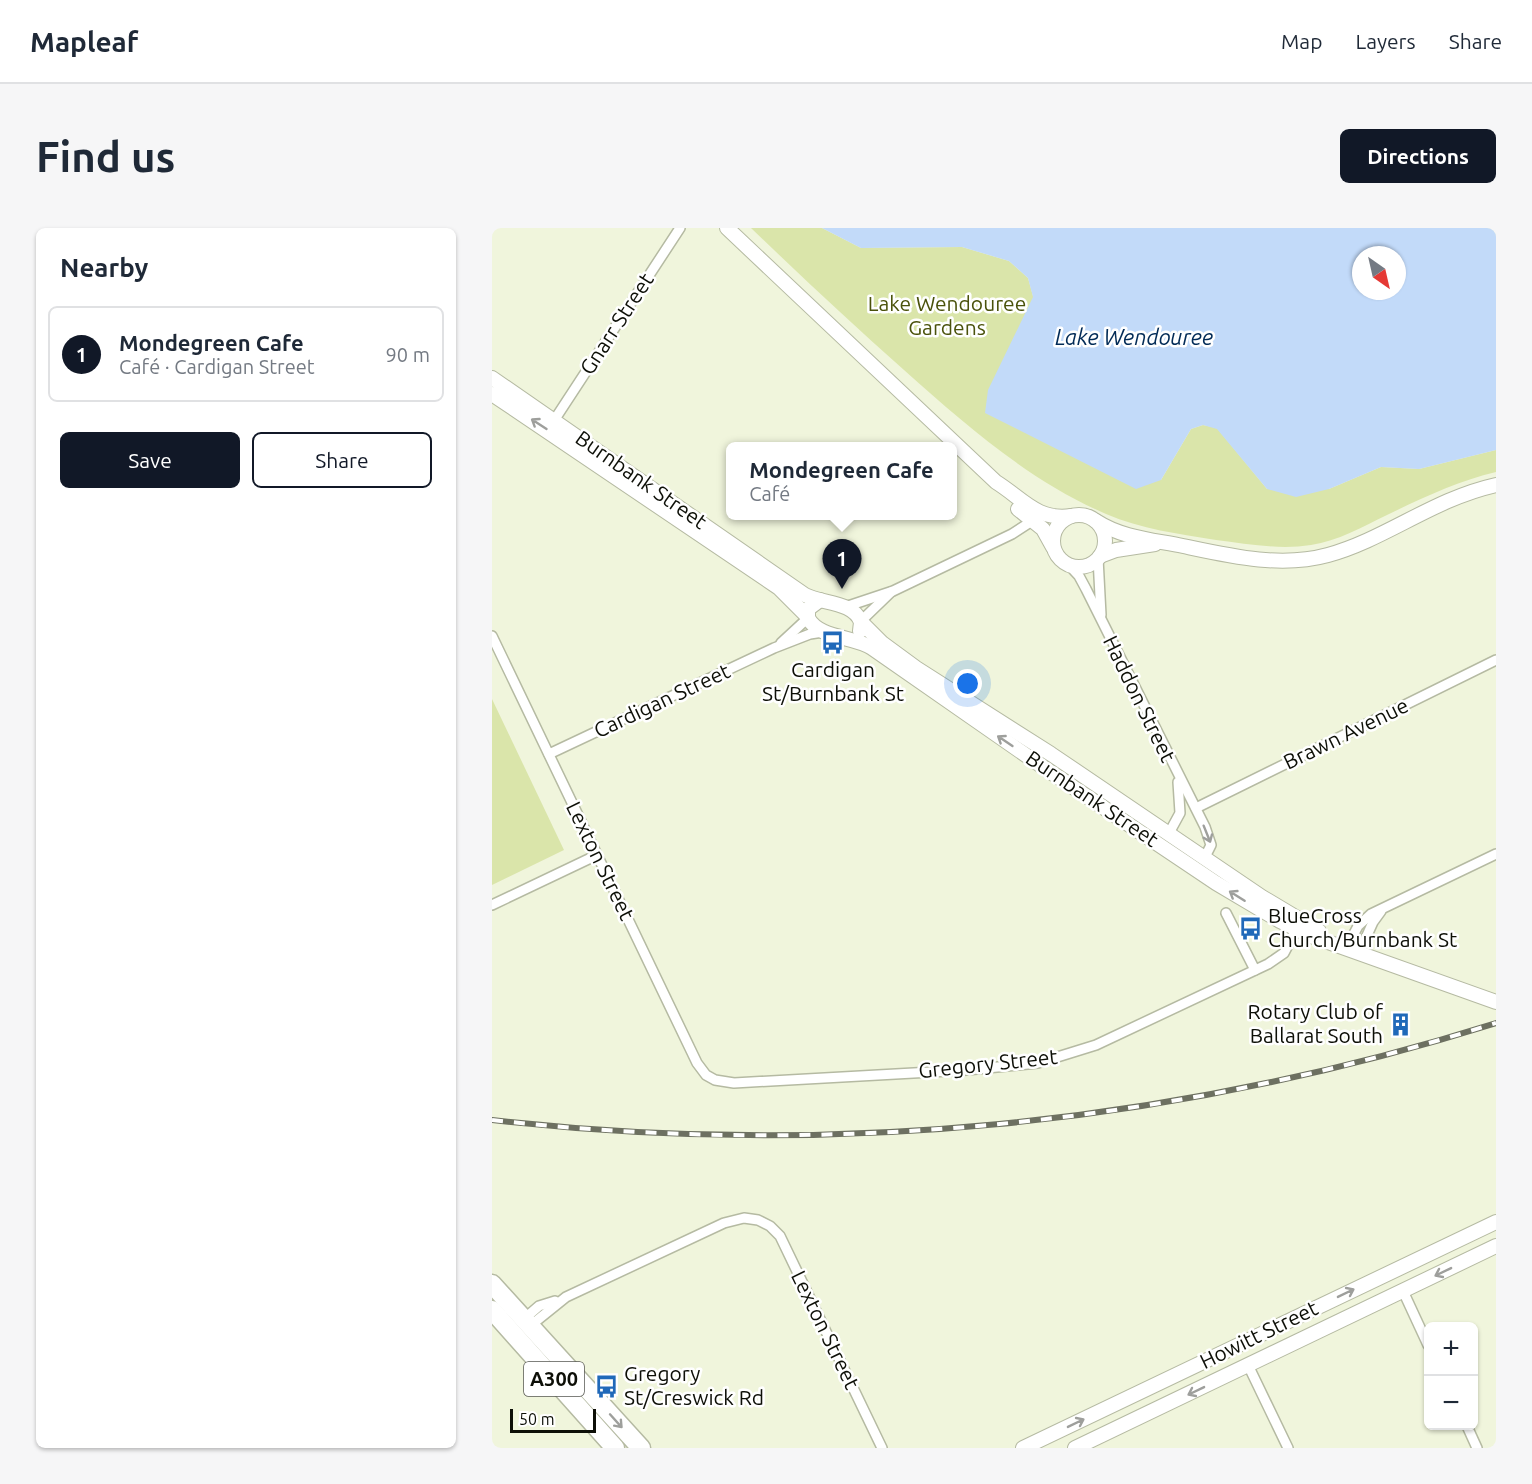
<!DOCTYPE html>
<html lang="en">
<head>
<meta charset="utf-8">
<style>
	body { margin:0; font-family:Ubuntu,sans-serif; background:#f6f6f7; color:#1f2937 }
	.controls { position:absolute; right:18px; bottom:18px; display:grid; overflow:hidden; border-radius:9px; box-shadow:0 2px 4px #0004 }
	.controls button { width:54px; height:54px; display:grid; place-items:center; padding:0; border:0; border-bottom:2px solid #e0e1e3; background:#fff; color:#1f2937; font:30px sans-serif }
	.compass { position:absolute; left:860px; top:18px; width:54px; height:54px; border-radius:50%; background:#fff; box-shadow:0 2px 4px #0004; rotate:146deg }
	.scale { position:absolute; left:18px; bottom:15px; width:86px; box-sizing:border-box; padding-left:6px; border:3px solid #0d0f07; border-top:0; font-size:16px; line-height:21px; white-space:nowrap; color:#0d0f07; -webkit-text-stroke:4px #fff; paint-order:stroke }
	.you { position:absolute; left:476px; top:456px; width:21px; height:21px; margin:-15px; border:4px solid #fff; border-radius:50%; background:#1a73e8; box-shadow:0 0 0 9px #1a73e833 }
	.badge { display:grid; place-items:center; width:39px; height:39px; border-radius:50%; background:#111827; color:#fff; font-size:20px; font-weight:700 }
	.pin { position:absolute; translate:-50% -50px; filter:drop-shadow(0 2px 3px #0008) }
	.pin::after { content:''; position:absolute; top:32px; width:21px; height:18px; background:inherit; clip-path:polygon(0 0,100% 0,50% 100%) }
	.popup { position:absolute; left:234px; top:214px; width:231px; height:78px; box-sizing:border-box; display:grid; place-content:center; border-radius:9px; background:#fff; filter:drop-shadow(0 2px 4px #0005); font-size:20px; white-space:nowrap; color:#747a83 }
	.popup b { font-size:22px; color:#1f2937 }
	.popup::after { content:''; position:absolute; left:50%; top:100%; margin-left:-12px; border:12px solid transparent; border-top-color:#fff }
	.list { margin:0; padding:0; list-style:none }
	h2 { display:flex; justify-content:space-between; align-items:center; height:78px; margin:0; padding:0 24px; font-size:26px }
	h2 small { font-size:20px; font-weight:400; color:#747a83 }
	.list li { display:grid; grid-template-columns:39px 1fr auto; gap:18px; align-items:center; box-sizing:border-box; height:96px; margin:0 12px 12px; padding:0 12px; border:2px solid #e0e1e3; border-radius:9px }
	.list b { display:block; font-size:22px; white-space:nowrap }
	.list p { margin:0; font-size:20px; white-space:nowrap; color:#747a83 }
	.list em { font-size:20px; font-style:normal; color:#747a83 }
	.actions { display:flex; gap:12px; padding:18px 24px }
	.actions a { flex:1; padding:14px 0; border:2px solid #111827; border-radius:9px; text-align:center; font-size:21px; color:#111827 }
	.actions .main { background:#111827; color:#fff }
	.map { position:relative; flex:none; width:1004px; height:1220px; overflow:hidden; border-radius:9px }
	header { display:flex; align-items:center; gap:36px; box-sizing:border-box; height:84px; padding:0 30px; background:#fff; border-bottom:2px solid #e0e1e3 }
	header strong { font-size:28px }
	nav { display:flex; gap:33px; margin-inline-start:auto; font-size:21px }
	.intro { display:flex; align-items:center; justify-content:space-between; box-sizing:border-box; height:144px; padding:0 36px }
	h1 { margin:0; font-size:42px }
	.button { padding:15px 27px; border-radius:9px; background:#111827; color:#fff; font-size:21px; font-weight:700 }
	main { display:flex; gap:36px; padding:0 36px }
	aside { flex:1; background:#fff; border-radius:9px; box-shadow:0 2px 4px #0004 }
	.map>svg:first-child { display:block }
</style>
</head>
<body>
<header>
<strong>Mapleaf</strong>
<nav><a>Map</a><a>Layers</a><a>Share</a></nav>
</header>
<div class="intro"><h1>Find us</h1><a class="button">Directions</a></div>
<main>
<aside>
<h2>Nearby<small></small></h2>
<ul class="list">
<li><span class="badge">1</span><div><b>Mondegreen Cafe</b><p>Café · Cardigan Street</p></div><em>90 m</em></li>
</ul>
<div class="actions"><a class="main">Save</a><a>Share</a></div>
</aside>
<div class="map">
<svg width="1004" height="1220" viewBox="0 0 1004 1220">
	<rect width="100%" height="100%" fill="#f0f5dc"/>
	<!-- green -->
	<g fill="#dae5aa">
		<path d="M259,0H330L369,20L470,19L517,33L536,50L541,68L669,252L699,201L711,197L725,200L775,261H837L889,239L927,241L1004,222V244C966,253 930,270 895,287C870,299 846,313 819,317C788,322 755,316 724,312C687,306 649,301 614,286C536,252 475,198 412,142C360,96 309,48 259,0Z"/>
		<polygon points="0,471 72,622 0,657"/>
	</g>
	<!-- water -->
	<path fill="#c2daf9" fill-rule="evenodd" d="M330,0H1004V222L927,241L889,239L837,261L804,269L775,261L725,201L711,197L699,201L669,252L644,261L493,185L496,162L541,69L536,50L517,33L470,19L369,20ZM869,27H905V63H869Z"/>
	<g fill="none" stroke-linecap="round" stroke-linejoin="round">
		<defs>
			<g id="street">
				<polyline points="63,191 188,0"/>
				<polyline points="606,330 609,387"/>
				<polyline points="575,335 587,348 594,361 713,599 719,617 712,631"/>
				<polyline points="353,379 401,363 520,306 540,293"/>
				<polyline points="369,393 399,364"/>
				<polyline points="0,408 205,835 214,847 223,852 242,855 475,842 546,835 604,817 776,736 792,725 804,702"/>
				<polyline points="289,415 316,390"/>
				<polyline points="57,526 282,420 318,406 331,404"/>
				<polyline points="704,580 1004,432"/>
				<polyline points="676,607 688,585 686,554"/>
				<polyline points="0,677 105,627"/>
				<polyline points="734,685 763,742"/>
				<polyline points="855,719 866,698 879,686 1004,626"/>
				<polyline points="868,723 881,694 889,683"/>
				<polyline points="911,1063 936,1117"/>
				<polyline points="32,1091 47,1078 63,1073"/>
				<polyline points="38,1098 74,1069 232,995 252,990 266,992 278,998 288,1008 390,1220"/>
				<polyline points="756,1137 796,1220"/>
				<polyline points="975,1198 985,1220"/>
			</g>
			<g id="secondary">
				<path d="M235,0L504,254C530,270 545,293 579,288"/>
				<path d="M0,150L313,367C330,376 361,373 369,394L368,403"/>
				<polyline points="0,166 287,360 316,389"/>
				<polyline points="526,281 551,301 561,319"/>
				<circle cx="587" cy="313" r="26"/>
				<path d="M604,293C630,310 662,312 691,318C738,328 789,340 836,327C894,311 941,271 1004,257"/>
				<polyline points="608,328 624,322 663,316"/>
				<path d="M328,372L316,381V390C327,411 362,408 380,420L551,539L724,655L788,693L819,708L1004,774"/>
				<polyline points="369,394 390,415 424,440 559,526 770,669 827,703"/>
				<polyline points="531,1220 1004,994"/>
				<polyline points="583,1220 1004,1018"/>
			</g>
			<g id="highway">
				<polyline points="0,1056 149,1220"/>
				<polyline points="0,1082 123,1220"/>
			</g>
		</defs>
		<!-- street casing -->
		<use href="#street" stroke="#b5baa2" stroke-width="12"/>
		<!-- secondary casing -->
		<use href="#secondary" stroke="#b5baa2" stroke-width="16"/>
		<!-- highway casing -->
		<use href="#highway" stroke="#b5baa2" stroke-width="21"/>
		<!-- street -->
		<use href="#street" stroke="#fff" stroke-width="9"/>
		<!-- secondary -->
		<use href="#secondary" stroke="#fff" stroke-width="14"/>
		<!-- highway -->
		<use href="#highway" stroke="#fff" stroke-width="18"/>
		<defs>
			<path id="rail" d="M0,892C339,930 679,897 1004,795"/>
		</defs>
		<!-- rail casing -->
		<use href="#rail" stroke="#6d7061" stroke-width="6"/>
		<!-- rail -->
		<use href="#rail" stroke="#fff" stroke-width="4" stroke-dasharray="11" stroke-linecap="butt"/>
	</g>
	<!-- one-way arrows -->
	<defs><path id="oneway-shaft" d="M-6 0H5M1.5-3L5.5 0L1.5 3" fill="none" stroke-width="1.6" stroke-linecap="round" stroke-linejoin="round" transform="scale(1.5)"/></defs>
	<g stroke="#9e9f9c">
		<use href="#oneway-shaft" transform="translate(47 196) rotate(-147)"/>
		<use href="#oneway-shaft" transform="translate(513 513) rotate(-146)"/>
		<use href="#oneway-shaft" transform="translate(715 606) rotate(68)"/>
		<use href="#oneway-shaft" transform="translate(745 668) rotate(-148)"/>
		<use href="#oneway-shaft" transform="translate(951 1044) rotate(154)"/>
		<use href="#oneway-shaft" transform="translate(854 1065) rotate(-26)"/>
		<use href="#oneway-shaft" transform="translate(704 1163) rotate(154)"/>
		<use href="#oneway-shaft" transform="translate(124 1193) rotate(48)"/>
		<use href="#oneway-shaft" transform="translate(584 1195) rotate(-26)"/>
	</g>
	<!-- icons -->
	<defs>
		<symbol id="bus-bare" viewBox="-9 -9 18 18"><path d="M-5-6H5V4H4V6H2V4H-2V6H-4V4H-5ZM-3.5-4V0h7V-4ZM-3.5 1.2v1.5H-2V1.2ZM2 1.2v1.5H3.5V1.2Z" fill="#2069b9" stroke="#fff" stroke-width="2.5" paint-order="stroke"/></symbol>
		<symbol id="building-bare" viewBox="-9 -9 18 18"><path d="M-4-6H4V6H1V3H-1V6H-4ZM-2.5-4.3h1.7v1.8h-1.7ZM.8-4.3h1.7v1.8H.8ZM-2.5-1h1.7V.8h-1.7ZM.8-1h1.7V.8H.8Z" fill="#2069b9" stroke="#fff" stroke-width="2.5" paint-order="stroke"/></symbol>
	</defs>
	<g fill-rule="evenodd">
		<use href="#bus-bare" x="324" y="398" width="33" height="33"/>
		<use href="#bus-bare" x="742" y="684" width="33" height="33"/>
		<use href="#building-bare" x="892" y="780" width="33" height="33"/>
		<use href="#bus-bare" x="98" y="1142" width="33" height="33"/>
	</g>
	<g text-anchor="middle" stroke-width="5" stroke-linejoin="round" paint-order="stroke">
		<!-- shield labels -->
		<rect fill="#fff" stroke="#565751" stroke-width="1.5" x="32" y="1134" width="60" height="34" rx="4.5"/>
		<g font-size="20" font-weight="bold" fill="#0d0f07">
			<text x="62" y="1158">A300</text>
		</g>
		<!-- park labels -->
		<g font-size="21" fill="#4a520b" stroke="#fff">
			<text x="455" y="83">Lake Wendouree<tspan x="455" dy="24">Gardens</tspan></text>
		</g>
		<!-- street labels -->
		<g font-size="21" fill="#0d0f07" stroke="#fff">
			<text transform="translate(125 96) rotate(-57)" y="7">Gnarr Street</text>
			<text transform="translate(149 252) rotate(35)" y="7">Burnbank Street</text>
			<text transform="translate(647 471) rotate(64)" y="7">Haddon Street</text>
			<text transform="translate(170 473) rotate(-25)" y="7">Cardigan Street</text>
			<text transform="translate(854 506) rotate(-26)" y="7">Brawn Avenue</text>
			<text transform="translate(600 571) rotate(34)" y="7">Burnbank Street</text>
			<text transform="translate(108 633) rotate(64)" y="7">Lexton Street</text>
			<text transform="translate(496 836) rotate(-6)" y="7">Gregory Street</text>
			<text transform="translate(333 1102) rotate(64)" y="7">Lexton Street</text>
			<text transform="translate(767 1107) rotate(-26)" y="7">Howitt Street</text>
		</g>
		<!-- poi labels -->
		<g font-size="21" fill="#0d0f07" stroke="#fff" text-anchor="start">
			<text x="341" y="449" text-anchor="middle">Cardigan<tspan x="341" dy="24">St/Burnbank St</tspan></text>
			<text x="776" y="695">BlueCross<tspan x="776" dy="24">Church/Burnbank St</tspan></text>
			<text x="891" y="791" text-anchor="end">Rotary Club of<tspan x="891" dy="24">Ballarat South</tspan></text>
			<text x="132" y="1153">Gregory<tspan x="132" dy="24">St/Creswick Rd</tspan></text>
		</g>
		<!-- water labels -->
		<g font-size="22" font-style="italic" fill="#022b57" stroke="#fff">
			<text x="642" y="117">Lake Wendouree</text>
		</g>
	</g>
</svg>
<div class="controls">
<button>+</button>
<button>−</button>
</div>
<svg class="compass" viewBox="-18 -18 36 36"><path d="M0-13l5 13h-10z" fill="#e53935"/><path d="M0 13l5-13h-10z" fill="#747a83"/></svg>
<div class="scale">50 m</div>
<div class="you"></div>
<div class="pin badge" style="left:350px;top:361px">1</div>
<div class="popup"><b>Mondegreen Cafe</b>Café</div>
</div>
</main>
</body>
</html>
